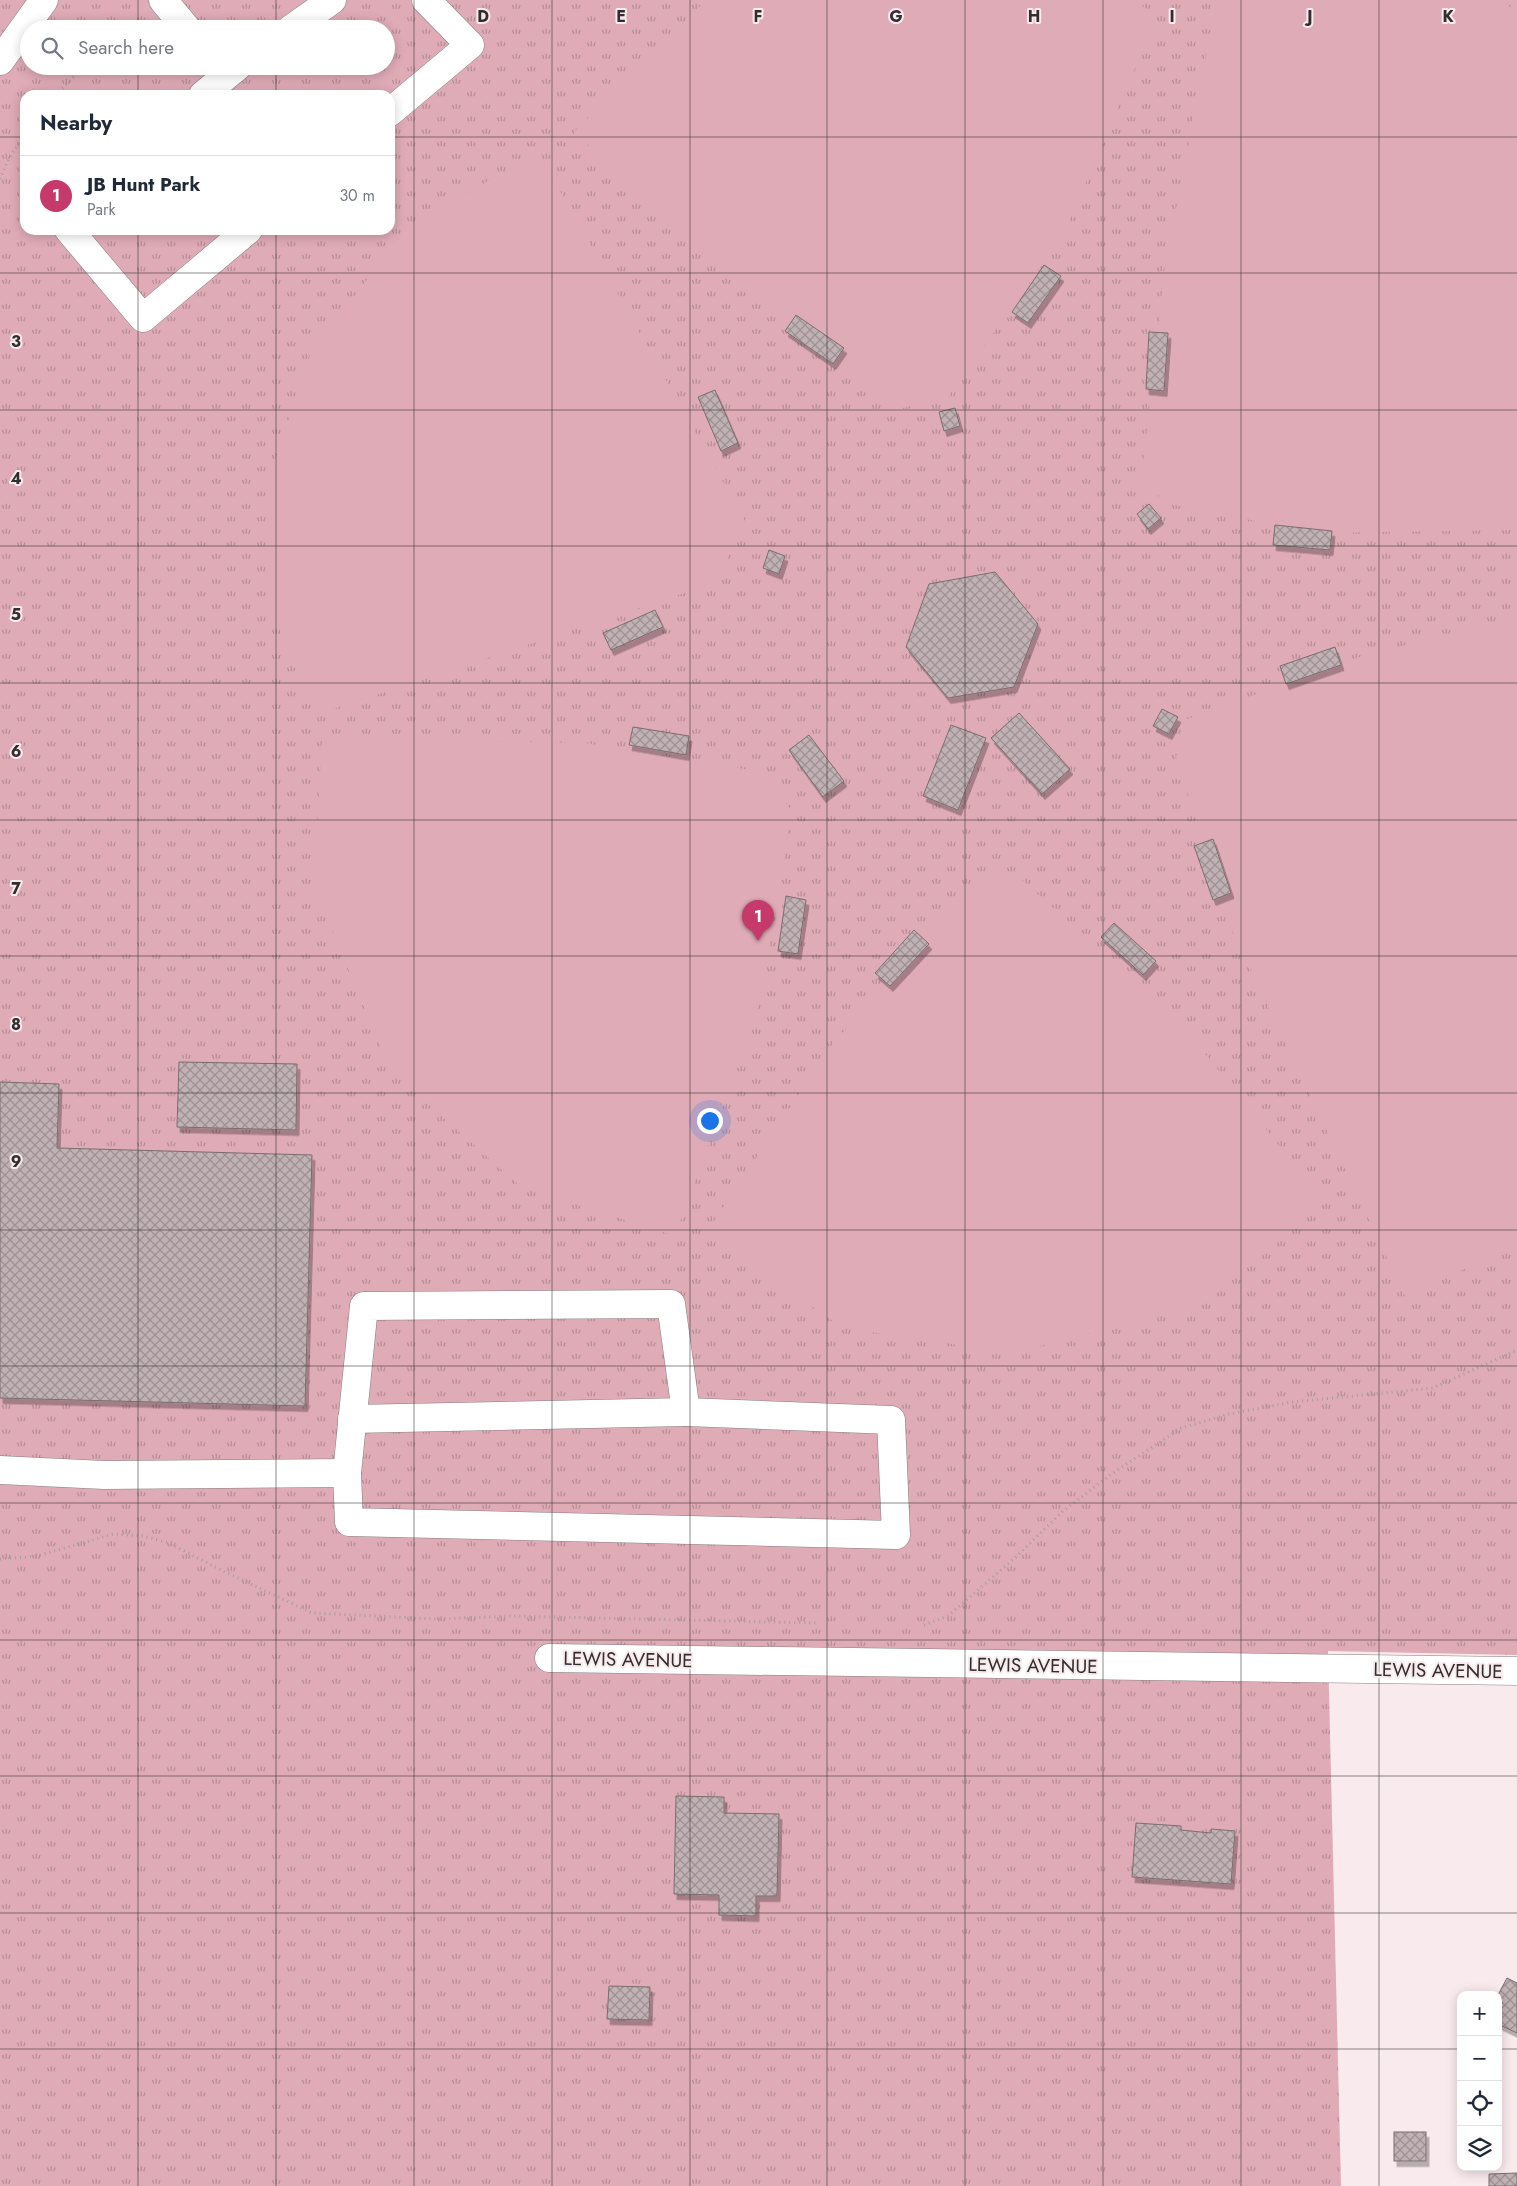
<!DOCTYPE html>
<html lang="en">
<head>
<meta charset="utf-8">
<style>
	body { margin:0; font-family:Jost,sans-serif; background:#f2f2f3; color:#1f2937 }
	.controls { position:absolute; right:15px; bottom:15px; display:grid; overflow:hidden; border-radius:10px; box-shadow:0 2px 12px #0003 }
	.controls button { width:45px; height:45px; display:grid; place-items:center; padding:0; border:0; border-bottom:1px solid #e0e1e3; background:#fff; color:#1f2937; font:25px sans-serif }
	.you { position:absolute; left:709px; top:1120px; width:18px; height:18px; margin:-12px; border:4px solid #fff; border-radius:50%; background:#1a73e8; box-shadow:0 0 0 8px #1a73e833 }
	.badge { display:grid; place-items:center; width:32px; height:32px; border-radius:50%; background:#c6396b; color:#fff; font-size:16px; font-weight:700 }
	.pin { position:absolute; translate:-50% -41px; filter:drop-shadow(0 1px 2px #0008) }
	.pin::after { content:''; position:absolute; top:26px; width:18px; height:15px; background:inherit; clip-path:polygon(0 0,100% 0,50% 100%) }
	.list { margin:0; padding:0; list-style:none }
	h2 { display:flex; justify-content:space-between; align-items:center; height:65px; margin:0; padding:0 20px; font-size:21px }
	h2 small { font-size:16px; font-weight:400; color:#747a83 }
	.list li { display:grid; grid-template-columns:32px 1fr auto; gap:15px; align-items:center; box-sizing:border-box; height:80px; padding:0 20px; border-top:1px solid #e0e1e3 }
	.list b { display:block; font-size:19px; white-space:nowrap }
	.list p { margin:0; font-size:16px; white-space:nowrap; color:#747a83 }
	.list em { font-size:16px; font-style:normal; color:#747a83 }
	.icon { flex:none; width:28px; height:28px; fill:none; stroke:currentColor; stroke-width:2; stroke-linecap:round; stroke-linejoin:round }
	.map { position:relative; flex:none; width:1517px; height:2186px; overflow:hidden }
	.search { position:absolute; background:#fff; box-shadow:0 2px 12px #0003; left:20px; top:20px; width:375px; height:55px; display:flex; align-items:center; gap:12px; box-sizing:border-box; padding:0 18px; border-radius:28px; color:#747a83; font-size:19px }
	.panel { position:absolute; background:#fff; box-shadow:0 2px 12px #0003; left:20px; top:90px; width:375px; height:145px; border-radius:15px }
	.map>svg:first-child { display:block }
</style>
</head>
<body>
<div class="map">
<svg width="1517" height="2186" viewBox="0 0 1517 2186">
	<defs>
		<pattern id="grass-tufts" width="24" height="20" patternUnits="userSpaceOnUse" patternTransform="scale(1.25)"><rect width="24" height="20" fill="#dfabb7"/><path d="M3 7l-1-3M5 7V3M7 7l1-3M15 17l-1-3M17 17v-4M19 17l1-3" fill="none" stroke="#b58c95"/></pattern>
		<pattern id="building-cross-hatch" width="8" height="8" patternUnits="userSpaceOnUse" patternTransform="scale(1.25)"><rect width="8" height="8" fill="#c0b1b4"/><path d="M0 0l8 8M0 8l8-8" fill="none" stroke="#9d9093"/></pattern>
		<filter id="shadow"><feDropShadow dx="3" dy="5.5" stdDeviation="0" flood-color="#0004"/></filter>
	</defs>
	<rect width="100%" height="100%" fill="#f9eaed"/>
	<!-- grass -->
	<path fill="url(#grass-tufts)" fill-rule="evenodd" d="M0,0H1517V1655L1328,1651L1341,2186H0ZM29,29H386V66H29ZM25,95H390V230H25Z"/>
	<!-- garden -->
	<g fill="#dfabb7">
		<polygon points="706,0 1131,0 1158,15 1064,234 948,397 903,408 727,275 574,132"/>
		<polygon points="1217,0 1501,0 1517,12 1517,530 1316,533 1169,504 1141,482 1165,264"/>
		<polygon points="539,153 746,523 715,583 315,715 271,608 267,484 312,349 412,223"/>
		<polygon points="1517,617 1517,1240 1496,1255 1405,1296 1230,926 1176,757 1185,720 1362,656"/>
		<polygon points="322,738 585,743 763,772 792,811 757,1015 675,1236 521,1187 390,1070 314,887"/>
		<polygon points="1019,877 1179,1021 1322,1199 1201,1305 1013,1353 843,1328 706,1233 831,1046 977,879"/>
	</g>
	<!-- building -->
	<g fill="url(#building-cross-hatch)" stroke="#7a6d6f" filter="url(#shadow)">
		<polygon points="1044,265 1061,276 1028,323 1012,312"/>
		<polygon points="796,315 844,348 833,364 785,331"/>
		<polygon points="1149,332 1168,333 1164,391 1146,389"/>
		<polygon points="715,390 738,443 721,451 698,397"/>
		<polygon points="955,408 960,426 944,431 939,412"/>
		<polygon points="1149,504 1161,518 1148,529 1137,514"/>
		<polygon points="1275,525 1332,531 1330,550 1273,545"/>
		<polygon points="769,550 785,556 779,574 763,568"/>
		<polygon points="995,572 1038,624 1014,687 948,698 906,647 929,584"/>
		<polygon points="655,610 663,627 611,650 603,633"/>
		<polygon points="1335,647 1341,665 1286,684 1280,666"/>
		<polygon points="1162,709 1178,717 1169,734 1153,726"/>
		<polygon points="1019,713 1070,769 1042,794 991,738"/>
		<polygon points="951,725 986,738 958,810 923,796"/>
		<polygon points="633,727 689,736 686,755 629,745"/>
		<polygon points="809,735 844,781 823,797 789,750"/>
		<polygon points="1213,839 1231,893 1213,900 1194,846"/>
		<polygon points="786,896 806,900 798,954 778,951"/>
		<polygon points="1114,923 1156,961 1143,975 1101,937"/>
		<polygon points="914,930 929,944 890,986 875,973"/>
		<polygon points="179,1062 297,1064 296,1130 177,1127"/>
		<polygon points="0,1082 59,1084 57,1148 312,1155 305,1406 0,1398"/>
		<polygon points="676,1796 724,1797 724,1813 779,1814 777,1896 756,1896 756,1916 719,1915 719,1895 674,1894"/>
		<polygon points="1136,1823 1181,1826 1181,1830 1211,1833 1211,1829 1235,1831 1231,1884 1132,1877"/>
		<polygon points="1507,1978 1517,1983 1517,2033 1498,2024 1498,1995"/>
		<polygon points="609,1986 650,1987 649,2020 607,2019"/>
		<rect x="1394" y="2132" width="32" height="29"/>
		<polygon points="1517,2173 1517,2186 1489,2186 1489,2174"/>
	</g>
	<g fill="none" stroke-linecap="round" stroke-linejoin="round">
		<defs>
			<g id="minor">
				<polyline points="163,0 187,29"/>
				<polyline points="291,29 332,0"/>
				<polyline points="0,61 44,0"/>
				<polyline points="203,95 238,66"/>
				<polyline points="390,112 470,45 426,0"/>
				<polyline points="69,230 143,318 248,230"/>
				<polygon points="671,1304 686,1412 891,1420 896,1535 349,1522 347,1473 364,1306"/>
				<polyline points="352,1419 686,1412"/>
				<polyline points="0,1470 104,1475 347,1473"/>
				<polyline points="549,1658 1517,1671"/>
			</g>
		</defs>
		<!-- minor casing -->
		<use href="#minor" stroke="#8a7c7f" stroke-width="29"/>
		<!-- path -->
		<g stroke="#a79c9e" stroke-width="3" stroke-dasharray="1 4" stroke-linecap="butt">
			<polyline points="55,95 85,66"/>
			<polyline points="0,179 8,160 25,134"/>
			<polyline points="0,1559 37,1556 113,1534 143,1536 169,1543 219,1569 312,1613 437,1619 511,1616 817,1623"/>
			<polyline points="924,1625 948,1616 1016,1557 1063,1511 1113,1473 1181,1428 1229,1414 1293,1402 1433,1388 1517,1350"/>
		</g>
		<!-- minor -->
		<use href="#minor" stroke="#fff" stroke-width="28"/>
	</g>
	<!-- grid -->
	<path fill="none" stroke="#322d2e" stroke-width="1" stroke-opacity="0.55" d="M138,0V29M276,0V29M414,0V2186M552,0V2186M690,0V2186M827,0V2186M965,0V2186M1103,0V2186M1241,0V2186M1379,0V2186M138,66V95M276,66V95M0,137H25M390,137H1517M138,230V2186M276,230V2186M0,273H1517M0,410H1517M0,546H1517M0,683H1517M0,820H1517M0,956H1517M0,1093H1517M0,1230H1517M0,1366H1517M0,1503H1517M0,1640H1517M0,1776H1517M0,1913H1517M0,2049H1461M1498,2049H1517"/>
	<g text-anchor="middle" stroke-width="4" stroke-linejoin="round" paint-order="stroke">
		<!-- street labels -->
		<g font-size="19" fill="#322d2e" stroke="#f9eaed">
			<text transform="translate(628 1659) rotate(1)" y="7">LEWIS AVENUE</text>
			<text transform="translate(1033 1665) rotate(1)" y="7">LEWIS AVENUE</text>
			<text transform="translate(1438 1670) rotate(1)" y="7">LEWIS AVENUE</text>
		</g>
	</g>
	<g font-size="16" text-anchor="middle" font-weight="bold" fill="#322d2e" stroke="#f9eaed" stroke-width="4" stroke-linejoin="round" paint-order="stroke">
		<text x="483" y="22">D</text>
		<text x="621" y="22">E</text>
		<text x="758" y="22">F</text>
		<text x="896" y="22">G</text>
		<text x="1034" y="22">H</text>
		<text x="1172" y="22">I</text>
		<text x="1310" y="22">J</text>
		<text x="1448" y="22">K</text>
		<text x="16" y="347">3</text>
		<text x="16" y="484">4</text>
		<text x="16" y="620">5</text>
		<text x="16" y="757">6</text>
		<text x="16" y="894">7</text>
		<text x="16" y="1030">8</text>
		<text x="16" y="1167">9</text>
	</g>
</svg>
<div class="controls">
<button>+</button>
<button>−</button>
<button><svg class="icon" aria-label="locate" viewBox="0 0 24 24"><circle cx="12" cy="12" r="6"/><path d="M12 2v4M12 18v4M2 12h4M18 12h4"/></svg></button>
<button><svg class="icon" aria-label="layers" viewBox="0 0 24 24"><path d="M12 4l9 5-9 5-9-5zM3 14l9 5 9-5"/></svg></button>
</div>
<div class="you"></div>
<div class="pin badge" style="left:758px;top:941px">1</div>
<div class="search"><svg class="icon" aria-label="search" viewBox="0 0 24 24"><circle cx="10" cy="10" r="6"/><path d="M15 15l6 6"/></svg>Search here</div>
<section class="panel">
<h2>Nearby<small></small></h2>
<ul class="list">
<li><span class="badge">1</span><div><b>JB Hunt Park</b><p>Park</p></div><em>30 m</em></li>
</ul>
</section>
</div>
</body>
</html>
